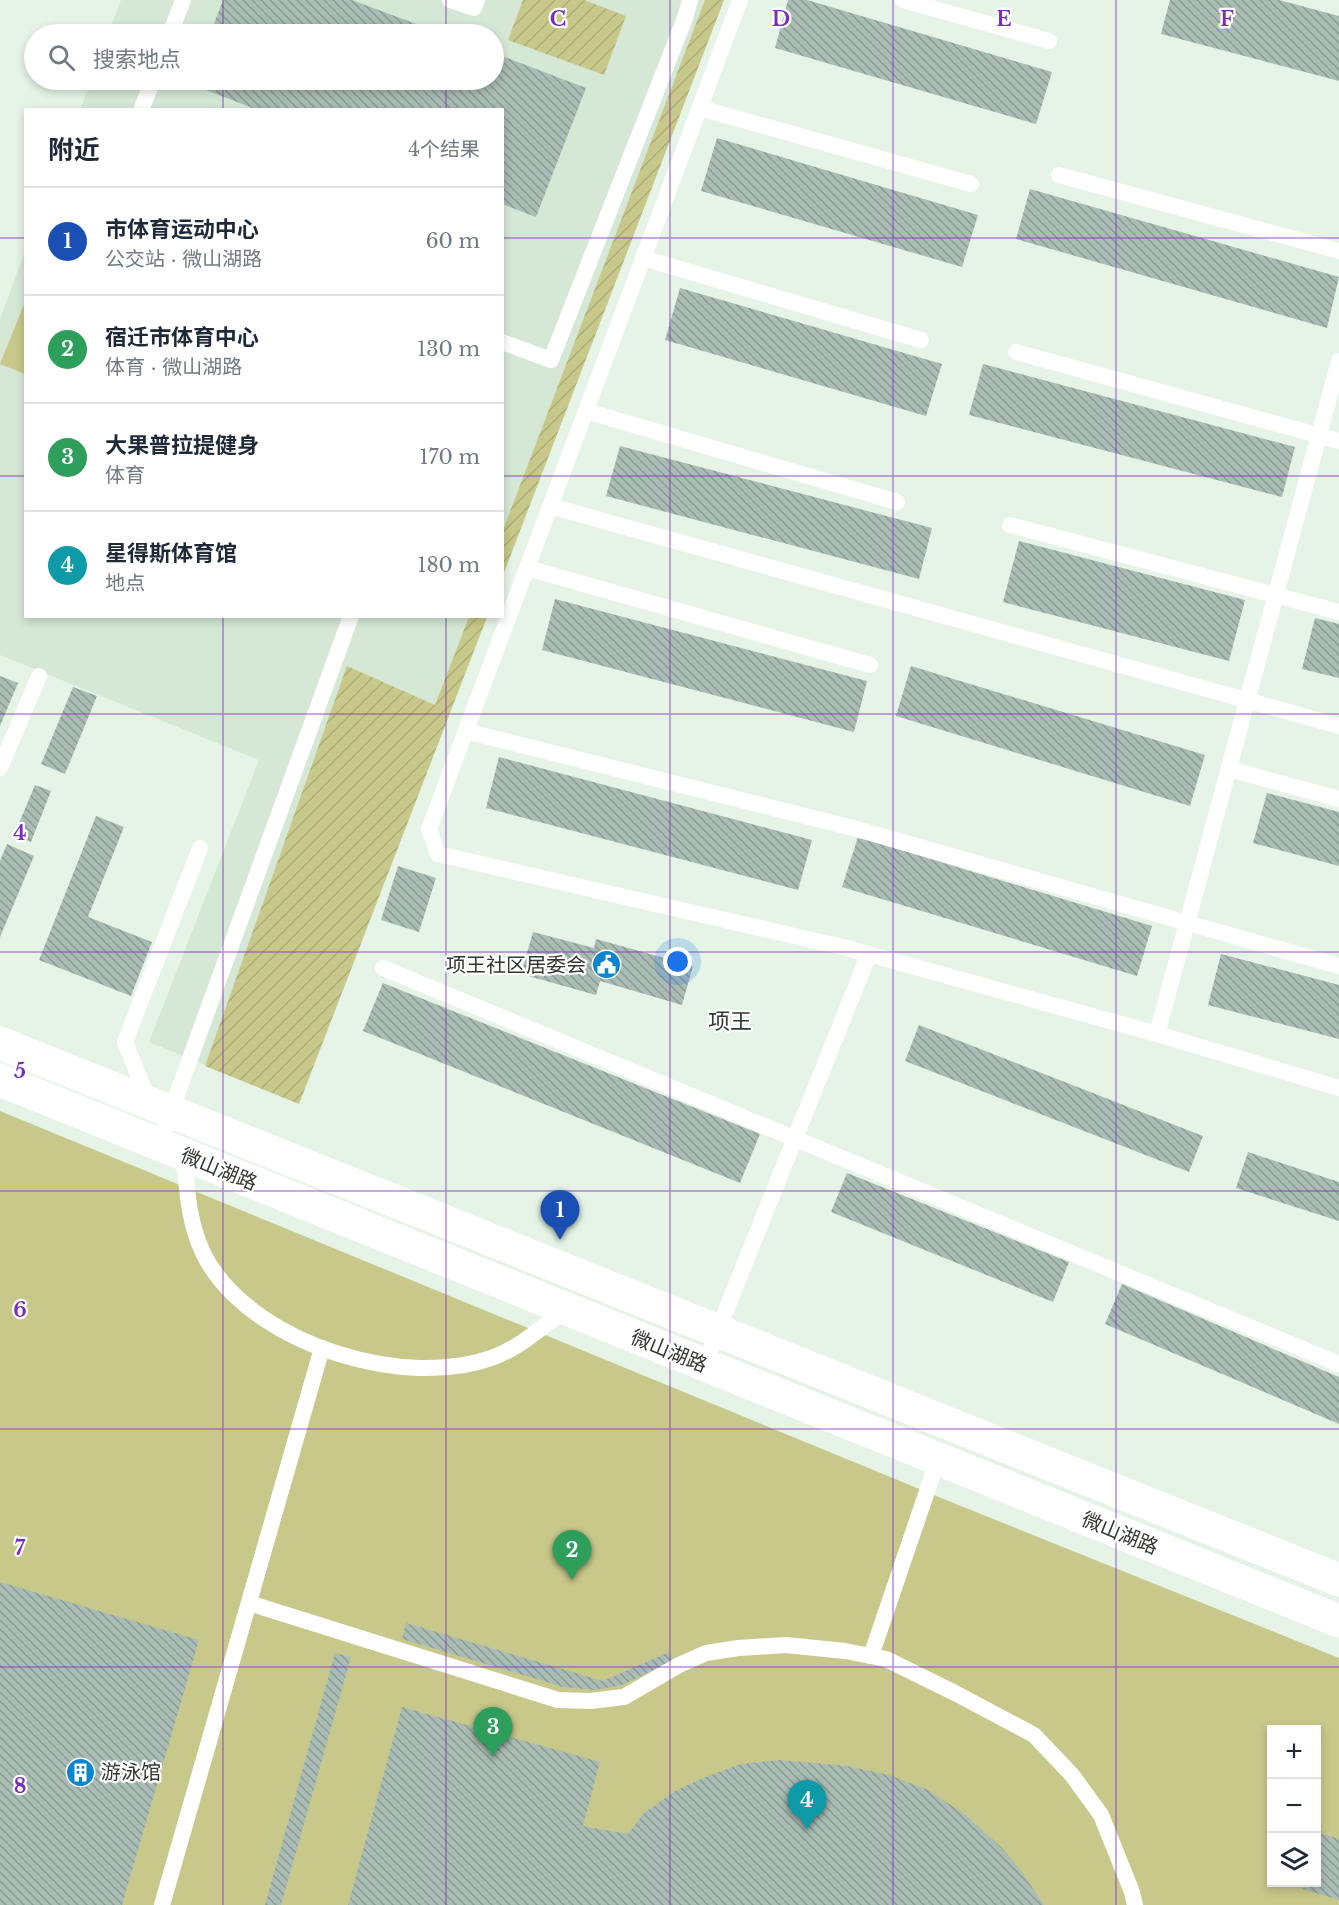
<!DOCTYPE html>
<html lang="zh">
<head>
<meta charset="utf-8">
<style>
	body { margin:0; font-family:"Libre Baskerville","Noto Sans SC",serif; background:#f2f2f3; color:#1f2937 }
	.controls { position:absolute; right:18px; bottom:18px; display:grid; overflow:hidden; border-radius:0px; box-shadow:0 3px 9px #0003 }
	.controls button { width:54px; height:54px; display:grid; place-items:center; padding:0; border:0; border-bottom:2px solid #e0e1e3; background:#fff; color:#1f2937; font:30px sans-serif }
	.you { position:absolute; left:678px; top:962px; width:21px; height:21px; margin:-15px; border:4px solid #fff; border-radius:50%; background:#1a73e8; box-shadow:0 0 0 9px #1a73e833 }
	.badge { display:grid; place-items:center; width:39px; height:39px; border-radius:50%; background:#b45309; color:#fff; font-size:20px; font-weight:700 }
	.pin { position:absolute; translate:-50% -50px; filter:drop-shadow(0 2px 3px #0008) }
	.pin::after { content:''; position:absolute; top:32px; width:21px; height:18px; background:inherit; clip-path:polygon(0 0,100% 0,50% 100%) }
	.list { margin:0; padding:0; list-style:none }
	h2 { display:flex; justify-content:space-between; align-items:center; height:78px; margin:0; padding:0 24px; font-size:26px }
	h2 small { font-size:20px; font-weight:400; color:#747a83 }
	.list li { display:grid; grid-template-columns:39px 1fr auto; gap:18px; align-items:center; box-sizing:border-box; height:108px; padding:0 24px; border-top:2px solid #e0e1e3 }
	.list b { display:block; font-size:22px; white-space:nowrap }
	.list p { margin:0; font-size:20px; white-space:nowrap; color:#747a83 }
	.list em { font-size:20px; font-style:normal; color:#747a83 }
	.icon { flex:none; width:33px; height:33px; fill:none; stroke:currentColor; stroke-width:2; stroke-linecap:round; stroke-linejoin:round }
	.map { position:relative; flex:none; width:1339px; height:1905px; overflow:hidden }
	.search { position:absolute; background:#fff; box-shadow:0 3px 9px #0003; left:24px; top:24px; width:480px; height:66px; display:flex; align-items:center; gap:15px; box-sizing:border-box; padding:0 21px; border-radius:33px; color:#747a83; font-size:22px }
	.panel { position:absolute; background:#fff; box-shadow:0 3px 9px #0003; left:24px; top:108px; width:480px; height:510px; border-radius:0px }
	.map>svg:first-child { display:block }
</style>
</head>
<body>
<div class="map">
<svg width="1339" height="1905" viewBox="0 0 1339 1905">
	<defs>
		<pattern id="garden-furrows" width="10" height="10" patternUnits="userSpaceOnUse" patternTransform="scale(1.5)"><rect width="10" height="10" fill="#c8c88a"/><path d="M-1 1l2-2M0 10L10 0M9 11l2-2" fill="none" stroke="#acac78"/></pattern>
		<pattern id="building-back-hatch" width="6" height="6" patternUnits="userSpaceOnUse" patternTransform="scale(1.5)"><rect width="6" height="6" fill="#aabdb4"/><path d="M-1 5l2 2M0 0l6 6M5-1l2 2" fill="none" stroke="#8b9a93"/></pattern>
	</defs>
	<rect width="100%" height="100%" fill="#e5f4e6"/>
	<!-- built -->
	<g fill="#d4e8d5">
		<polygon points="121,0 724,0 503,575 502,110 80,110 91,80 494,80 494,34 108,34"/>
		<polygon points="25,251 26,616 487,617 299,1104 149,1042 259,760 0,655 0,319"/>
	</g>
	<!-- garden -->
	<g fill="url(#garden-furrows)">
		<polygon points="523,0 584,0 626,16 604,75 508,40"/>
		<polygon points="705,0 724,0 503,575 503,530"/>
		<polygon points="469,617 487,617 299,1104 205,1066 347,666 435,705"/>
	</g>
	<!-- pitch -->
	<g fill="#c8c88a" fill-rule="evenodd">
		<polygon points="25,302 25,374 0,364"/>
		<path d="M0,1111L951,1502L1339,1658V1905H0ZM1272,1730H1316V1882H1272Z"/>
	</g>
	<!-- building -->
	<g fill="url(#building-back-hatch)">
		<polygon points="223,0 352,0 443,34 210,34"/>
		<polygon points="788,0 807,0 1052,72 1036,124 775,48"/>
		<polygon points="1170,0 1279,0 1339,16 1339,81 1161,34"/>
		<polygon points="494,53 586,88 536,217 502,204 502,110 257,110 191,84 192,80 494,80"/>
		<polygon points="717,138 978,215 962,267 701,191"/>
		<polygon points="1030,189 1339,277 1327,328 1016,239"/>
		<polygon points="680,288 942,364 926,416 665,340"/>
		<polygon points="983,364 1295,447 1282,497 969,415"/>
		<polygon points="620,446 932,528 919,579 606,496"/>
		<polygon points="1019,541 1245,600 1229,661 1003,602"/>
		<polygon points="555,599 867,681 854,732 542,650"/>
		<polygon points="1315,618 1339,624 1339,678 1302,669"/>
		<polygon points="911,666 1205,755 1190,806 896,716"/>
		<polygon points="0,676 18,683 0,726"/>
		<polygon points="73,687 97,696 65,774 41,764"/>
		<polygon points="499,757 812,840 798,890 486,808"/>
		<polygon points="35,785 51,791 31,842 14,835"/>
		<polygon points="1267,793 1339,812 1339,866 1253,843"/>
		<polygon points="96,816 124,827 88,917 152,942 131,996 39,960"/>
		<polygon points="858,837 1152,926 1137,976 842,887"/>
		<polygon points="7,844 34,856 0,937 0,861"/>
		<polygon points="398,866 436,878 419,932 381,920"/>
		<polygon points="533,932 594,948 596,939 693,966 682,1005 600,981 596,995 521,974"/>
		<polygon points="1221,954 1339,985 1339,1039 1208,1005"/>
		<polygon points="383,983 760,1134 740,1183 363,1031"/>
		<polygon points="919,1025 1203,1136 1189,1172 905,1061"/>
		<polygon points="1248,1152 1339,1182 1339,1221 1236,1188"/>
		<polygon points="847,1173 1069,1262 1053,1302 831,1212"/>
		<polygon points="1122,1284 1339,1377 1339,1424 1105,1324"/>
		<polygon points="0,1582 199,1640 122,1905 0,1905"/>
		<polygon points="406,1623 603,1681 669,1652 673,1661 622,1685 595,1690 563,1687 402,1639"/>
		<polygon points="335,1653 351,1657 281,1905 265,1905"/>
		<polygon points="402,1707 600,1762 583,1826 628,1834 644,1813 675,1791 703,1778 741,1764 780,1760 847,1766 889,1775 926,1789 962,1812 1001,1847 1019,1868 1044,1905 348,1905"/>
		<polygon points="1320,1833 1339,1839 1339,1900 1303,1889 1305,1882 1316,1882 1316,1844"/>
	</g>
	<g fill="none" stroke-linecap="round" stroke-linejoin="round">
		<!-- service -->
		<g stroke="#fff" stroke-width="16">
			<polyline points="450,0 474,8 477,0"/>
			<polyline points="740,0 429,829 438,854 847,948 1157,1034 1339,1088"/>
			<polyline points="903,0 1049,41"/>
			<polyline points="170,34 183,0"/>
			<polyline points="700,108 971,184"/>
			<polyline points="141,110 153,80"/>
			<polyline points="1059,175 1339,251"/>
			<polyline points="643,258 921,340"/>
			<polyline points="502,342 551,360 685,18 690,0"/>
			<polyline points="1016,352 1339,441"/>
			<polyline points="586,411 897,502"/>
			<polyline points="550,506 1339,726"/>
			<polyline points="1010,525 1339,612"/>
			<polyline points="527,568 870,665"/>
			<polyline points="465,731 853,828 1339,966"/>
			<polyline points="0,768 39,676"/>
			<polyline points="1229,769 1339,799"/>
			<polyline points="383,968 1339,1364"/>
			<polyline points="1157,1034 1339,361"/>
			<polyline points="149,1102 125,1042 200,848"/>
			<polyline points="159,1144 351,616"/>
			<path d="M184,1155C187,1193 189,1231 209,1264C260,1346 406,1390 494,1357C521,1347 544,1325 566,1309"/>
			<polyline points="704,1365 869,954"/>
			<polyline points="249,1603 558,1700 590,1701 624,1697 679,1665 706,1653 738,1648 786,1645 845,1651 886,1659 955,1693 1034,1735 1072,1775 1101,1815 1132,1892 1135,1905"/>
			<polyline points="871,1656 938,1459"/>
			<polyline points="162,1905 322,1348"/>
		</g>
		<!-- tertiary -->
		<g stroke="#fff" stroke-width="33">
			<polyline points="0,1043 1339,1580"/>
			<polyline points="0,1080 1339,1621"/>
		</g>
	</g>
	<!-- grid -->
	<path fill="none" stroke="#7b2cbf" stroke-width="1.5" stroke-opacity="0.55" d="M223,0V34M446,0V34M670,0V1905M893,0V1905M1116,0V1905M223,80V110M446,80V110M0,238H26M502,238H1339M0,476H26M502,476H1339M223,616V1905M446,616V1905M0,714H1339M0,952H1339M0,1191H1339M0,1429H1339M0,1667H1339"/>
	<!-- icons -->
	<defs>
		<symbol id="civic-disc" viewBox="-11 -11 22 22"><circle r="9.5" fill="#0885cd" stroke="#fff"/><path d="M-.6-6.5H3V-4.5H.6V-3L4-1V1h2V6H-6V1h2V-1L-.6-3ZM-1.2 2.5V6h2.4V2.5Z" fill="#fff"/></symbol>
		<symbol id="building-disc" viewBox="-11 -11 22 22"><circle r="9.5" fill="#0885cd" stroke="#fff"/><path d="M-4-6H4V6H1V3H-1V6H-4ZM-2.5-4.3h1.7v1.8h-1.7ZM.8-4.3h1.7v1.8H.8ZM-2.5-1h1.7V.8h-1.7ZM.8-1h1.7V.8H.8Z" fill="#fff"/></symbol>
	</defs>
	<g fill-rule="evenodd">
		<use href="#civic-disc" x="590" y="948" width="33" height="33"/>
		<use href="#building-disc" x="64" y="1756" width="33" height="33"/>
	</g>
	<g text-anchor="middle" stroke-width="4.5" stroke-linejoin="round" paint-order="stroke">
		<!-- poi labels -->
		<g font-size="20" fill="#313731" stroke="#fff" text-anchor="end">
			<text x="586" y="972">项王社区居委会</text>
			<text x="101" y="1779" text-anchor="start">游泳馆</text>
		</g>
		<!-- street labels -->
		<g font-size="20" fill="#313731" stroke="#fff">
			<text transform="translate(219 1169) rotate(22)" y="7">微山湖路</text>
			<text transform="translate(669 1351) rotate(22)" y="7">微山湖路</text>
			<text transform="translate(1120 1533) rotate(22)" y="7">微山湖路</text>
		</g>
		<!-- quarter labels -->
		<g font-size="22" fill="#313731" stroke="#fff">
			<text x="730" y="1029">项王</text>
		</g>
	</g>
	<g font-size="20" text-anchor="middle" font-weight="bold" fill="#7b2cbf" stroke="#fff" stroke-width="4.5" stroke-linejoin="round" paint-order="stroke">
		<text x="558" y="26">C</text>
		<text x="781" y="26">D</text>
		<text x="1004" y="26">E</text>
		<text x="1227" y="26">F</text>
		<text x="20" y="840">4</text>
		<text x="20" y="1078">5</text>
		<text x="20" y="1317">6</text>
		<text x="20" y="1555">7</text>
		<text x="20" y="1793">8</text>
	</g>
</svg>
<div class="controls">
<button>+</button>
<button>−</button>
<button><svg class="icon" aria-label="layers" viewBox="0 0 24 24"><path d="M12 4l9 5-9 5-9-5zM3 14l9 5 9-5"/></svg></button>
</div>
<div class="you"></div>
<div class="pin badge" style="left:560px;top:1240px;background:#1a4fb4">1</div>
<div class="pin badge" style="left:572px;top:1580px;background:#2e9e5b">2</div>
<div class="pin badge" style="left:493px;top:1757px;background:#2e9e5b">3</div>
<div class="pin badge" style="left:807px;top:1830px;background:#0f9aa8">4</div>
<div class="search"><svg class="icon" aria-label="search" viewBox="0 0 24 24"><circle cx="10" cy="10" r="6"/><path d="M15 15l6 6"/></svg>搜索地点</div>
<section class="panel">
<h2>附近<small>4个结果</small></h2>
<ul class="list">
<li><span class="badge" style="background:#1a4fb4">1</span><div><b>市体育运动中心</b><p>公交站 · 微山湖路</p></div><em>60 m</em></li>
<li><span class="badge" style="background:#2e9e5b">2</span><div><b>宿迁市体育中心</b><p>体育 · 微山湖路</p></div><em>130 m</em></li>
<li><span class="badge" style="background:#2e9e5b">3</span><div><b>大果普拉提健身</b><p>体育</p></div><em>170 m</em></li>
<li><span class="badge" style="background:#0f9aa8">4</span><div><b>星得斯体育馆</b><p>地点</p></div><em>180 m</em></li>
</ul>
</section>
</div>
</body>
</html>
